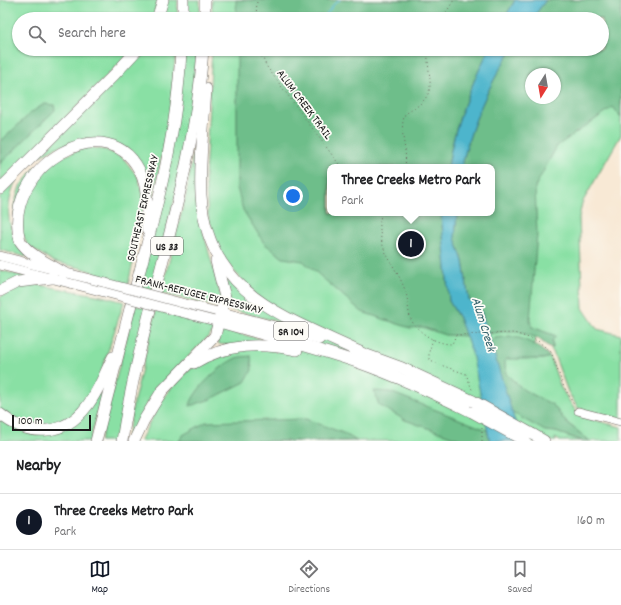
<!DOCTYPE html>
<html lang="en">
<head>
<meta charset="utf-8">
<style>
	body { margin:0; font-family:Dekko,sans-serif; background:#f2f2f2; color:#202124 }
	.compass { position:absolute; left:525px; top:68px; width:36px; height:36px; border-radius:50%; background:#fff; box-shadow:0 1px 3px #0004; rotate:191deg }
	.scale { position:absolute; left:12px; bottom:10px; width:79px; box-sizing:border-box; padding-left:4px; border:2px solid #1c1c1c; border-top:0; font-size:11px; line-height:14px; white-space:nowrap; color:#1c1c1c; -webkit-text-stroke:3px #fdfcf7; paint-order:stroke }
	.you { position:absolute; left:293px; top:196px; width:14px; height:14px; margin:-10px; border:3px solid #fff; border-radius:50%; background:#1a73e8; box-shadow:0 0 0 6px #1a73e833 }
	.badge { display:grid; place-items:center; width:26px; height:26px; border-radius:50%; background:#111827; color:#fff; font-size:13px; font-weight:700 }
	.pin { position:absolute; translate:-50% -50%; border:2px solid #fff; box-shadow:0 1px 4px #0006 }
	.popup { position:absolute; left:327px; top:164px; width:168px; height:52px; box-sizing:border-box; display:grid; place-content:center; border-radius:8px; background:#fff; filter:drop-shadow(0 1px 3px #0005); font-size:13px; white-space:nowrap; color:#757577 }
	.popup b { font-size:15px; color:#202124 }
	.popup::after { content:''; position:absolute; left:50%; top:100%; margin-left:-8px; border:8px solid transparent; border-top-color:#fff }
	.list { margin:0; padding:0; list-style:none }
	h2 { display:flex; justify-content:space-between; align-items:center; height:52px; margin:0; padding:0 16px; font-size:17px }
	h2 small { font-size:13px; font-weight:400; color:#757577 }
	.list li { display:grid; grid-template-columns:26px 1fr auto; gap:12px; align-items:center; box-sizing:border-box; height:56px; padding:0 16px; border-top:1px solid #e0e0e0 }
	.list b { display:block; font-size:15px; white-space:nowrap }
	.list p { margin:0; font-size:13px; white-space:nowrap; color:#757577 }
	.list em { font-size:13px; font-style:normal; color:#757577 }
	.icon { flex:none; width:22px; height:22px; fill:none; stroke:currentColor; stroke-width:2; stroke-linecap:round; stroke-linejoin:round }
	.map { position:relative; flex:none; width:621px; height:441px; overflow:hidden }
	.search { position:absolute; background:#fff; box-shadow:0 1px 3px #0004; left:12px; right:12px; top:12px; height:44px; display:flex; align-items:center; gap:10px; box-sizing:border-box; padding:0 14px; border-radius:22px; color:#757577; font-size:15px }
	.sheet { height:108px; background:#fff }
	nav { display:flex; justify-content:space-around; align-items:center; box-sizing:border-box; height:56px; border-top:1px solid #e0e0e0; background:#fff; font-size:11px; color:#757577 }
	nav a { display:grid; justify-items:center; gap:2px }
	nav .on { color:#111827 }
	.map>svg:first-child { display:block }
</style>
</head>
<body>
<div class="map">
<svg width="621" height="441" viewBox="0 0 621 441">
	<rect width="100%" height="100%" fill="#fdfcf7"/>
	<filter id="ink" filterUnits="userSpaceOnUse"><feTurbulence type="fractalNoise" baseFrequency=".025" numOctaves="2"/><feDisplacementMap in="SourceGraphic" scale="8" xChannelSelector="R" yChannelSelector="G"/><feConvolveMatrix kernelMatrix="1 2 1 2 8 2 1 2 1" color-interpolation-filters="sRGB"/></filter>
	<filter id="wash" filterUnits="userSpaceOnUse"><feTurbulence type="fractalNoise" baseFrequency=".012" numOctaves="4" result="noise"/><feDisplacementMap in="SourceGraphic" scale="16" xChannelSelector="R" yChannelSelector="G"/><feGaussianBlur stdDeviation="0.9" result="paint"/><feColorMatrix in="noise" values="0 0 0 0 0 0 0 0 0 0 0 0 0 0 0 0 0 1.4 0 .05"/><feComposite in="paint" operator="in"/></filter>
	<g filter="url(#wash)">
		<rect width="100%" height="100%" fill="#f8e9d5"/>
		<!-- green -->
		<g fill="#89e0a4" stroke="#527e60" fill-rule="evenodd">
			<polygon points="0,0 160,0 153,19 19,19 19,49 134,49 0,185"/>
			<polygon points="166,0 178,0 177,19 160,19"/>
			<rect x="187" y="0" width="13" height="19"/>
			<path d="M212,0H621V105L616,110L621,117V135L582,203L579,218L583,308L597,329L621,335V419L578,408L568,392L553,352L549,347L553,348L552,341L555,336L537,329L533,359H543L550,357L561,388L579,416L621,427V441H590L566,422L553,405V431L583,441H560L555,438L556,441H140L162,399L186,372L227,345L219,344L217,342L221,329L264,340L283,323L228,309V294L224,274L237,289L254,302L253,292L221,257L208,216L205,178L212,49H602V19H212ZM531,74H555V98H531ZM330,167H492V213H330Z"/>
			<polygon points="142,49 176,49 170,113 152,204 134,159 87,140 54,148 38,157"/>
			<polygon points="185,49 198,49 184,161 152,290 140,287"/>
			<polygon points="200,113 203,231 222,300 218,307 161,293 186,195"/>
			<polygon points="86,147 106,150 123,158 138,177 143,194 142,220 128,285 107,279 85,269 54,262 28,246 15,218 14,205 20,186 35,168"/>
			<path d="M16,180C4,210 6,230 27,255L26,257L0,250V196Z"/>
			<polygon points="0,270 29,278 0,288"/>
			<polygon points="34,284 102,296 124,302 101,373 88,400 67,421 53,426 21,424 0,410 0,297 14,288"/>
			<polygon points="135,305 148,308 117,441 100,441"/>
			<polygon points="156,310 211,326 213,328 212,333 169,376 149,400 130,441 127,441 132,409"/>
			<polygon points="99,393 102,395 90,441 0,441 0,418 56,432"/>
		</g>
		<!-- forest -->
		<g fill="#6ebe8a" stroke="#456d53" fill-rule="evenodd">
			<polygon points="236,0 515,0 504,19 237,19"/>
			<path d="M546,0H621V117L613,107L557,146L535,187L537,234L530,320L532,327L556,336L552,341L553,348C546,347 543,341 537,338C520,331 506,330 488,334L481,311L469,300L463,261L455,238L457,213H492V167H462C470,125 489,85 512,49H602V19H532ZM531,74H555V98H531Z"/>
			<path d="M237,49H489C469,91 455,121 448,167H330V213H441L449,301L459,318L467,336L445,335L422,327L410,328L362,312L303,261L283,258L264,243L243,210L237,188Z"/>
			<polygon points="44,104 54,105 55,110 0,164 0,142 32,112"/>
			<path d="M510,336C526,339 537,344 550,357L543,359H506L505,362L506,374L524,390L553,405L566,422L590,441H583L556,432L545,431L511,412L488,339Z"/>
			<path d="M251,356L252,370L245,382L211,399L190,406C193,390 221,365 236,358C240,356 246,357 251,356Z"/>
			<polygon points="374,391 390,392 487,430 490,441 465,441 405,420 379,405"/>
			<polygon points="306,419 343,433 357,441 179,441 183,435 206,422"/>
		</g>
		<!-- water -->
		<g fill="#4eb5cc" stroke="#356874">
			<polygon points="515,0 546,0 532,19 504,19"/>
			<path d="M489,49H512C489,85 470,125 462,167H448C455,121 469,91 489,49Z"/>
			<polygon points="441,213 457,213 455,238 463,261 469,300 481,311 521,441 490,441 489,438 472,353 459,318 449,301"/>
		</g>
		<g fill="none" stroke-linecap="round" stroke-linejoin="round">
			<!-- stream -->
			<polyline stroke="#4eb5cc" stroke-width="1.5" points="323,19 334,4 340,0"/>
		</g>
	</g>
	<g filter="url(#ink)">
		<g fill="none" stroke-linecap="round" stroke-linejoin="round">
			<defs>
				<polyline id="minor" points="578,411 621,422"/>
				<g id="major">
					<polyline points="0,256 106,283"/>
					<polyline points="0,265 104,292"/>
					<polyline points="178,302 222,313"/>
					<polyline points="176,311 219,322"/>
				</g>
				<g id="highway">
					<polyline points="157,19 163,0"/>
					<polyline points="183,19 183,0"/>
					<polyline points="205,19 205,0"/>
					<path d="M206,89C204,124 199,160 201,195C207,293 283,316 360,352"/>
					<polyline points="0,189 115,74 138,49"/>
					<path d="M64,273C49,263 31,257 20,241C0,167 111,101 142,176C149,194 146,212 147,230"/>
					<polyline points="0,291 18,282 52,278"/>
					<polyline points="222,313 319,339"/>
					<path d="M219,322C266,335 314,347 360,363C399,377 436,394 472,412"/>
					<polyline points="353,350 402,368 473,401"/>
					<path d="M194,363C228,343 260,343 297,350"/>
					<path d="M0,414C28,437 64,437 87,406C98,392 105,373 113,357"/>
					<polyline points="532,434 544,441"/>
					<path d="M96,441C109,389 123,337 136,285C157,208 178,129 181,49"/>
					<path d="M122,441C142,309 194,183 203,49"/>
					<polyline points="134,441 144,420 162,391 215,336 225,297 216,261"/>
				</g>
			</defs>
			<!-- minor casing -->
			<use href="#minor" stroke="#69645d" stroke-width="8"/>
			<!-- major casing -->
			<use href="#major" stroke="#69645d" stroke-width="10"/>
			<!-- highway casing -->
			<use href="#highway" stroke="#69645d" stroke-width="12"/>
			<!-- path -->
			<g stroke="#69645d" stroke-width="1" stroke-dasharray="1 3" stroke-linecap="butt">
				<polyline points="256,19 257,0"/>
				<polyline points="442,19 454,0"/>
				<polyline points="258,49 267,67 341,167"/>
				<path d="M405,167C408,148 398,132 405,114C443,93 426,82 428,49"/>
				<path d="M381,213C375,252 395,260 406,293C409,303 407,314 413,323C422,335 437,344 452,344L456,335L514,333L538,341L551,352L563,385L574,405"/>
				<polyline points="433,339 429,352 429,359 438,364 466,374 473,392"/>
				<polyline points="482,441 482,428"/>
			</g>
			<!-- minor -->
			<use href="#minor" stroke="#fff" stroke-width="7"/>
			<!-- major -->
			<use href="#major" stroke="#fff" stroke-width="9"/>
			<!-- highway -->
			<use href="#highway" stroke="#fff" stroke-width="11"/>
			<defs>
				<g id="major-bridge">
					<polyline points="106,283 178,302"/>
					<polyline points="104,292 176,311"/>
				</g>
				<g id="highway-bridge">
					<polyline points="473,401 532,434"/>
					<polyline points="472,412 525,441"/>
				</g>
			</defs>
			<!-- major-bridge casing -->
			<use href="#major-bridge" stroke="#69645d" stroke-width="10" stroke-linecap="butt"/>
			<!-- highway-bridge casing -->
			<use href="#highway-bridge" stroke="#69645d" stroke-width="12" stroke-linecap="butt"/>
			<!-- major-bridge -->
			<use href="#major-bridge" stroke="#fff" stroke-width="9"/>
			<!-- highway-bridge -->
			<use href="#highway-bridge" stroke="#fff" stroke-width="11"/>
		</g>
	</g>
	<g text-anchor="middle" stroke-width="3.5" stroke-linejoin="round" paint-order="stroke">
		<!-- shield labels -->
		<g fill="#fdfcf7" stroke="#605f5e" stroke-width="1">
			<rect x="151" y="237" width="32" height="18" rx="3"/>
			<rect x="274" y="322" width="34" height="18" rx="3"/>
		</g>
		<g font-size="11" font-weight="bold" fill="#1c1c1c">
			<text x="167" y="250">US 33</text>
			<text x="291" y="335">SR 104</text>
		</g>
		<!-- street labels -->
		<g font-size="12" fill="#1c1c1c" stroke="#fdfcf7">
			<text transform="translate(305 104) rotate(53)" y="4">ALUM CREEK TRAIL</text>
			<text transform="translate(142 208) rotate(-77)" y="4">SOUTHEAST EXPRESSWAY</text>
			<text transform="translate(199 294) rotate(14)" y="4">FRANK-REFUGEE EXPRESSWAY</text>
		</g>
		<!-- water labels -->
		<g font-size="13" font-style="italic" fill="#32616b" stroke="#fdfcf7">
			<text transform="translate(485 324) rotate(73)" y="5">Alum Creek</text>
		</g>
	</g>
</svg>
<svg class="compass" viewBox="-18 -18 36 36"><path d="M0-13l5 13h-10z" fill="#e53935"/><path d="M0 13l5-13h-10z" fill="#757577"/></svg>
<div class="scale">100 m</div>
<div class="you"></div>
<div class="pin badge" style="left:411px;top:244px">1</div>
<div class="popup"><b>Three Creeks Metro Park</b>Park</div>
<div class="search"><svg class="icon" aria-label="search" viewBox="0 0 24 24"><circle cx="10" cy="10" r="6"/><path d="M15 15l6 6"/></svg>Search here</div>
</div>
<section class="sheet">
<h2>Nearby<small></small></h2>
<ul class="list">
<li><span class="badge">1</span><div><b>Three Creeks Metro Park</b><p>Park</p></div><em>160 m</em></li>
</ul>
</section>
<nav>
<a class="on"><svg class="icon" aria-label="map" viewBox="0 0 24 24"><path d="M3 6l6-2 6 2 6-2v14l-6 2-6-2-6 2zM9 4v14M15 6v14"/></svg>Map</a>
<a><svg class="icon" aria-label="directions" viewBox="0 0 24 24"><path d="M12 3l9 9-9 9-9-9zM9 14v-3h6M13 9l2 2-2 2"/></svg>Directions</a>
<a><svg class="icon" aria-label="saved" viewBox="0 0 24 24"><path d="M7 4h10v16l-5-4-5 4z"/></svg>Saved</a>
</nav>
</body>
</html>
